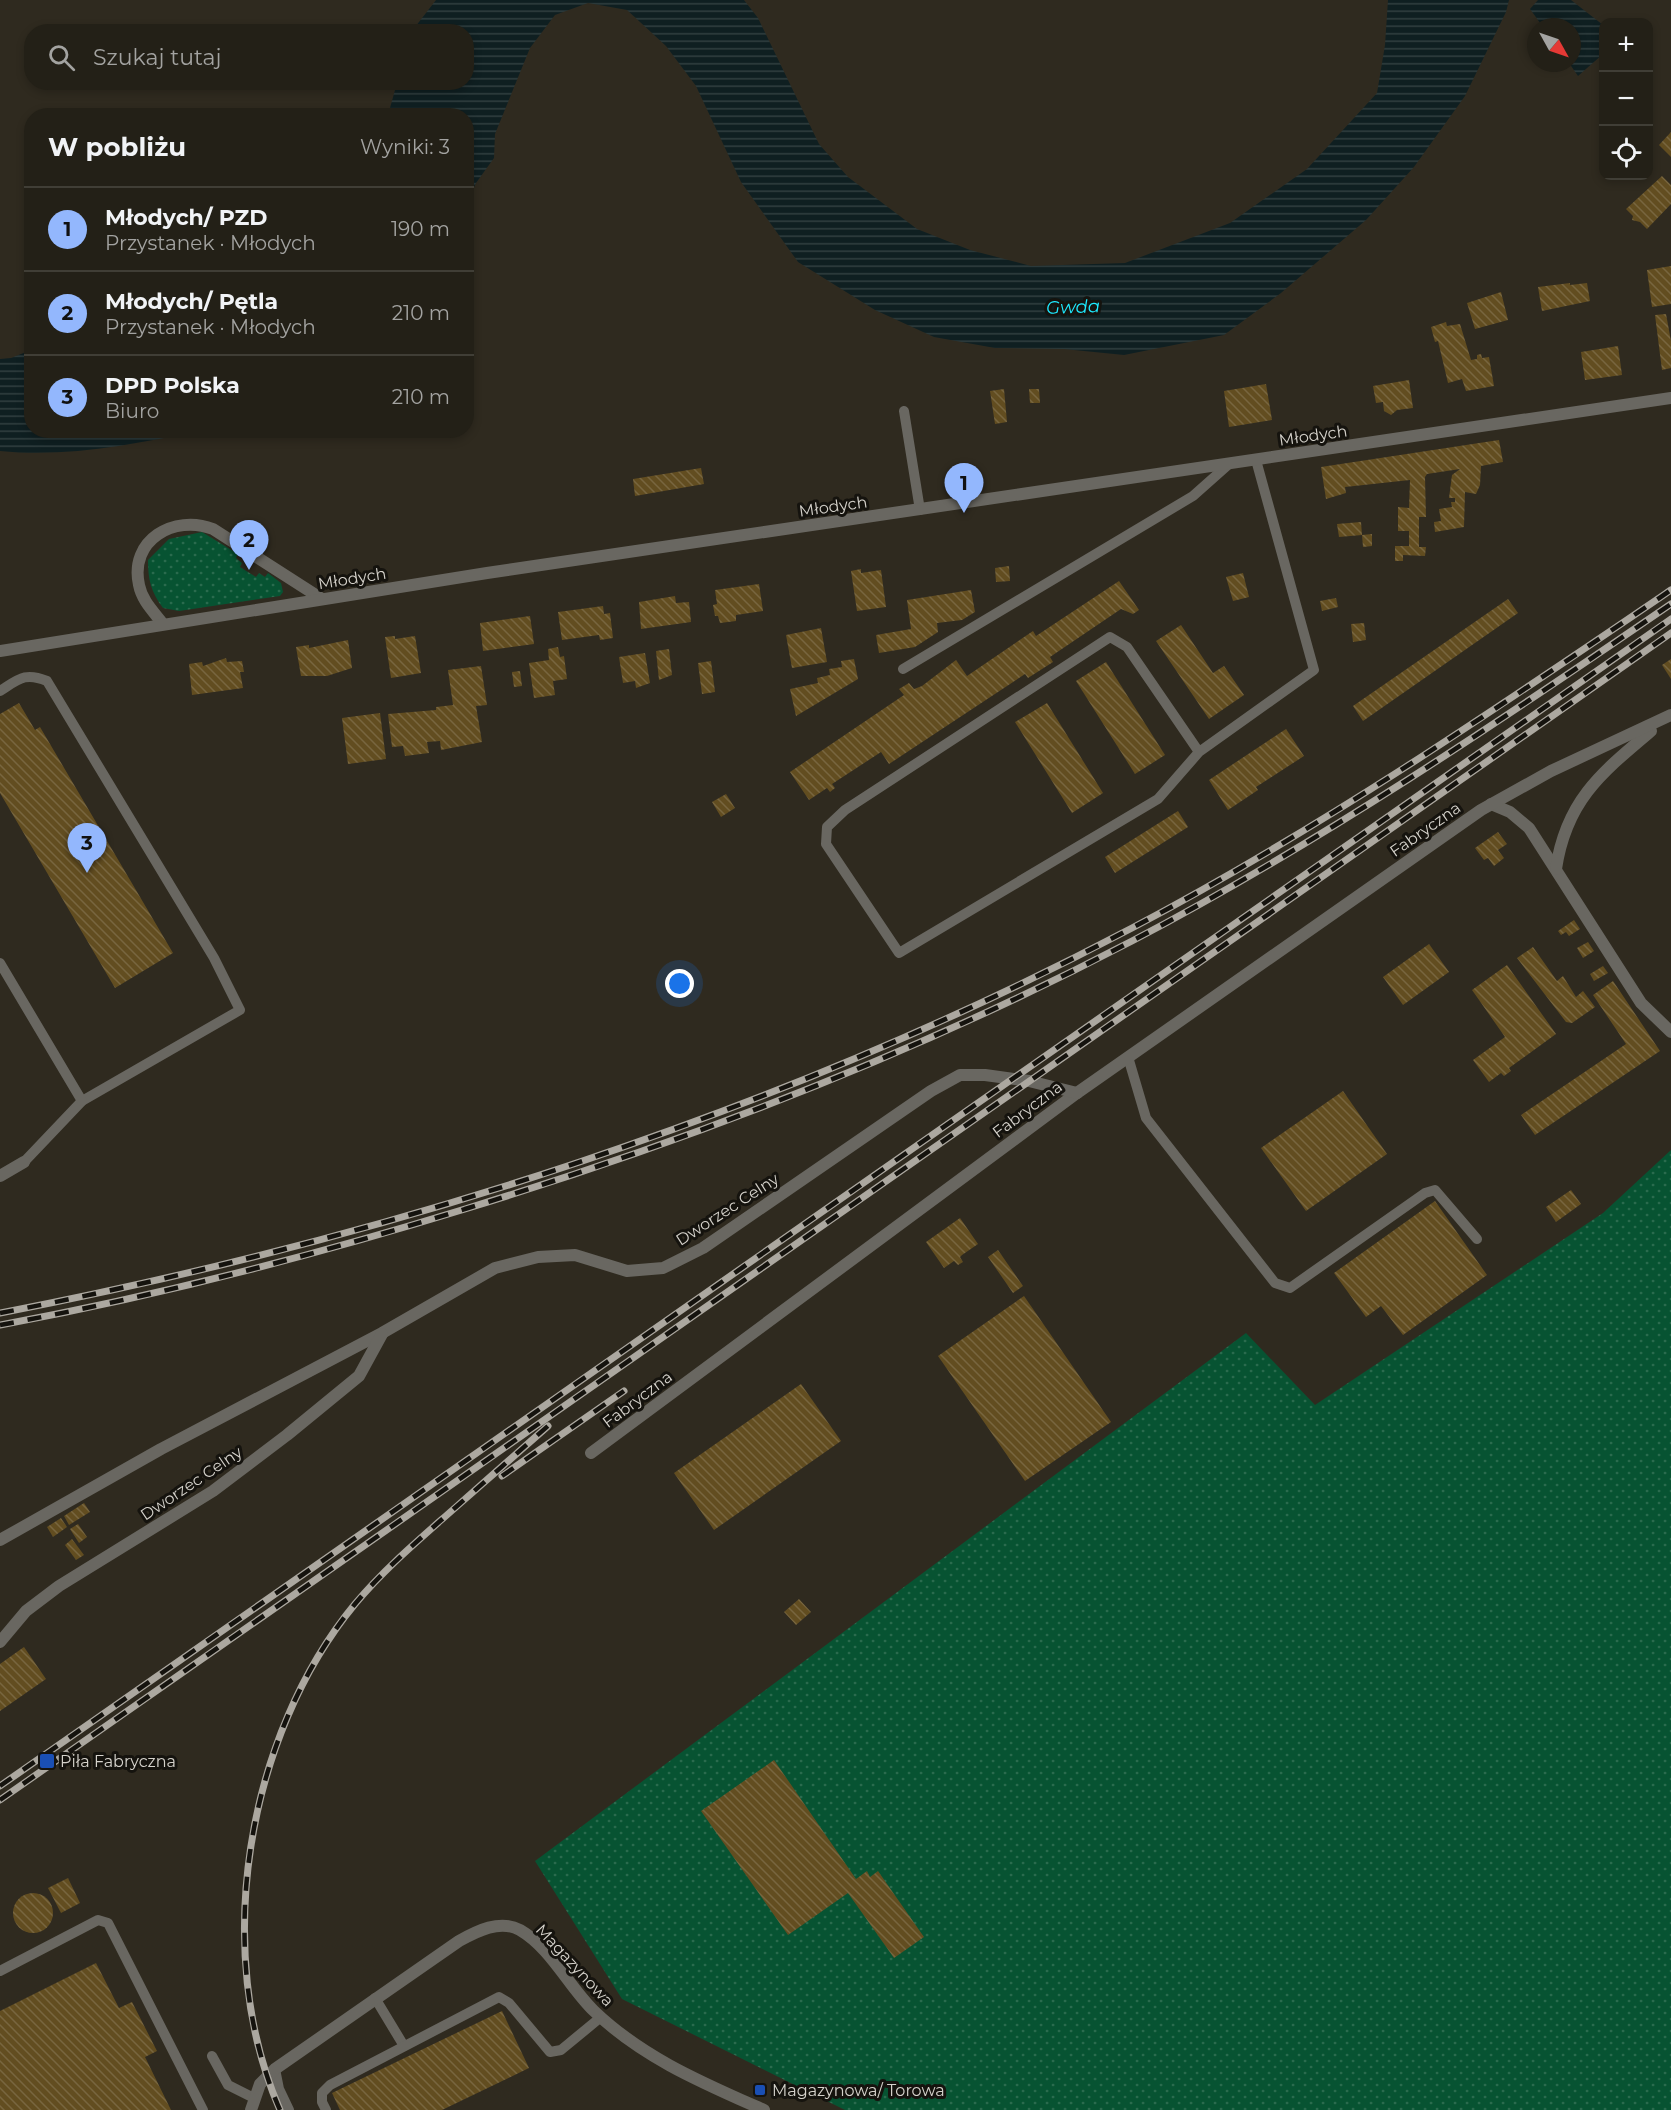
<!DOCTYPE html>
<html lang="pl">
<head>
<meta charset="utf-8">
<style>
	body { margin:0; font-family:Montserrat,sans-serif; background:#2f2d24; color:#f1f3f6 }
	.controls { position:absolute; right:18px; top:18px; display:grid; overflow:hidden; border-radius:12px; box-shadow:0 3px 9px #0003 }
	.controls button { width:54px; height:54px; display:grid; place-items:center; padding:0; border:0; border-bottom:2px solid #403e36; background:#232017; color:#f1f3f6; font:30px sans-serif }
	.compass { position:absolute; left:1527px; top:18px; width:54px; height:54px; border-radius:50%; background:#232017; box-shadow:0 3px 9px #0003; rotate:130deg }
	.you { position:absolute; left:680px; top:984px; width:21px; height:21px; margin:-15px; border:4px solid #fff; border-radius:50%; background:#1a73e8; box-shadow:0 0 0 9px #1a73e833 }
	.badge { display:grid; place-items:center; width:39px; height:39px; border-radius:50%; background:#93b7fd; color:#111; font-size:20px; font-weight:700 }
	.pin { position:absolute; translate:-50% -50px; filter:drop-shadow(0 2px 3px #0008) }
	.pin::after { content:''; position:absolute; top:32px; width:21px; height:18px; background:inherit; clip-path:polygon(0 0,100% 0,50% 100%) }
	.list { margin:0; padding:0; list-style:none }
	h2 { display:flex; justify-content:space-between; align-items:center; height:78px; margin:0; padding:0 24px; font-size:26px }
	h2 small { font-size:20px; font-weight:400; color:#a3a3a1 }
	.list li { display:grid; grid-template-columns:39px 1fr auto; gap:18px; align-items:center; box-sizing:border-box; height:84px; padding:0 24px; border-top:2px solid #403e36 }
	.list b { display:block; font-size:22px; white-space:nowrap }
	.list p { margin:0; font-size:20px; white-space:nowrap; color:#a3a3a1 }
	.list em { font-size:20px; font-style:normal; color:#a3a3a1 }
	.icon { flex:none; width:33px; height:33px; fill:none; stroke:currentColor; stroke-width:2; stroke-linecap:round; stroke-linejoin:round }
	.map { position:relative; flex:none; width:1671px; height:2110px; overflow:hidden }
	.search { position:absolute; background:#232017; box-shadow:0 3px 9px #0003; left:24px; top:24px; width:450px; height:66px; display:flex; align-items:center; gap:15px; box-sizing:border-box; padding:0 21px; border-radius:24px; color:#a3a3a1; font-size:22px }
	.panel { position:absolute; background:#232017; box-shadow:0 3px 9px #0003; left:24px; top:108px; width:450px; height:330px; border-radius:24px }
	.map>svg:first-child { display:block }
</style>
</head>
<body>
<div class="map">
<svg width="1671" height="2110" viewBox="0 0 1671 2110">
	<defs>
		<pattern id="grass-dots" width="8" height="8" patternUnits="userSpaceOnUse" patternTransform="scale(1.5)"><rect width="8" height="8" fill="#075332"/><path d="M2 2h.1M6 6h.1" fill="none" stroke="#2a6b4e" stroke-width="1.8" stroke-linecap="round"/></pattern>
		<pattern id="water-rules" width="6" height="5" patternUnits="userSpaceOnUse" patternTransform="scale(1.5)"><rect width="6" height="5" fill="#0f1f21"/><path d="M0 2.5h6" fill="none" stroke="#313f40"/></pattern>
		<pattern id="building-back-hatch" width="6" height="6" patternUnits="userSpaceOnUse" patternTransform="scale(1.5)"><rect width="6" height="6" fill="#624d20"/><path d="M-1 5l2 2M0 0l6 6M5-1l2 2" fill="none" stroke="#78663f"/></pattern>
	</defs>
	<rect width="100%" height="100%" fill="#2f2a1f"/>
	<!-- grass -->
	<g fill="url(#grass-dots)">
		<path d="M202,532L238,554L236,558L242,563L240,567L256,577L259,573L265,577L268,573L281,583L283,592L280,596L179,611L163,608C151,592 148,580 148,560L169,539Z"/>
		<polygon points="1671,1150 1671,2110 845,2110 622,1999 535,1861 1246,1333 1315,1405 1603,1213"/>
	</g>
	<!-- water -->
	<g fill="url(#water-rules)">
		<polygon points="436,0 744,0 758,18 819,144 848,177 917,229 970,250 1031,266 1125,263 1230,223 1307,169 1377,93 1385,45 1388,0 1509,0 1506,12 1465,96 1414,167 1366,220 1281,293 1224,335 1124,355 1064,349 995,348 934,337 875,310 798,262 741,182 696,86 666,46 627,10 588,3 555,15 530,48 495,134 494,158 476,183 467,202 466,116 388,115 397,83 466,82 466,32 412,31"/>
		<polygon points="1538,0 1571,0 1603,25 1603,54 1578,76 1569,63 1572,63 1572,27 1543,27 1530,9"/>
		<path d="M31,350L32,430L199,431C134,444 67,458 0,451V359L11,358Z"/>
	</g>
	<!-- building -->
	<g fill="url(#building-back-hatch)">
		<polygon points="1671,132 1671,157 1659,145"/>
		<polygon points="1662,176 1671,185 1671,204 1647,229 1640,222 1632,220 1633,216 1626,209"/>
		<polygon points="1671,266 1671,304 1652,307 1647,270"/>
		<polygon points="1570,283 1570,285 1587,283 1590,301 1542,311 1538,287"/>
		<polygon points="1501,292 1508,320 1475,329 1467,303"/>
		<polygon points="1666,314 1671,341 1671,368 1662,370 1655,315"/>
		<polygon points="1446,322 1447,326 1460,324 1471,360 1477,359 1477,355 1481,354 1482,358 1489,357 1494,386 1466,391 1462,379 1448,383 1438,341 1435,342 1431,327"/>
		<polygon points="1618,346 1622,375 1585,380 1581,352"/>
		<polygon points="1409,380 1413,408 1397,410 1391,415 1384,411 1383,402 1376,403 1373,386"/>
		<polygon points="1266,384 1272,420 1229,427 1224,391"/>
		<polygon points="1004,389 1007,422 995,424 990,391"/>
		<polygon points="1029,389 1039,389 1040,403 1030,403"/>
		<polygon points="1499,440 1503,462 1481,466 1480,485 1476,494 1465,492 1464,527 1435,532 1434,522 1441,521 1439,509 1452,507 1451,502 1455,502 1455,498 1449,498 1452,475 1460,469 1427,474 1425,477 1426,517 1419,517 1419,547 1426,547 1425,556 1403,555 1403,561 1395,561 1395,546 1409,546 1409,531 1398,531 1398,507 1409,508 1410,480 1345,487 1346,493 1326,499 1321,467"/>
		<polygon points="701,468 704,484 635,496 633,479"/>
		<polygon points="1361,522 1362,535 1372,534 1372,546 1363,547 1362,535 1339,537 1337,524"/>
		<polygon points="1009,566 1010,581 996,582 995,568"/>
		<polygon points="861,569 861,573 881,570 886,607 857,611 851,571"/>
		<polygon points="1243,573 1249,597 1233,601 1226,577"/>
		<polygon points="1119,581 1139,610 1133,614 1121,609 1050,657 1053,662 1028,678 1025,674 889,764 881,752 832,784 835,788 830,792 827,788 809,800 790,772 904,695 899,689 909,683 914,689 922,686 956,660 967,676 1033,631 1036,636"/>
		<polygon points="759,584 763,611 736,615 736,621 720,623 718,616 715,616 713,605 717,604 715,590"/>
		<polygon points="971,590 975,612 962,620 937,623 938,632 915,647 879,653 876,635 911,629 907,600"/>
		<polygon points="675,596 676,603 689,602 691,622 641,629 639,602"/>
		<polygon points="1336,598 1338,607 1322,611 1320,601"/>
		<polygon points="1508,599 1518,613 1363,721 1353,706"/>
		<polygon points="603,606 604,614 610,613 613,638 600,640 599,635 562,640 558,612"/>
		<polygon points="530,616 534,644 483,651 480,623"/>
		<polygon points="1364,623 1366,640 1353,642 1351,624"/>
		<polygon points="1181,625 1213,673 1224,666 1244,695 1209,719 1156,641"/>
		<polygon points="821,628 827,662 792,668 786,635"/>
		<polygon points="395,636 395,639 415,636 421,673 391,678 385,637"/>
		<polygon points="348,640 352,668 327,676 301,676 296,647 309,645 309,648"/>
		<polygon points="558,647 560,657 564,656 567,679 553,681 555,695 534,698 529,663 549,660 548,649"/>
		<polygon points="669,649 672,675 659,680 656,651"/>
		<polygon points="645,653 650,683 636,688 635,681 623,683 619,657"/>
		<polygon points="226,658 227,662 242,661 244,672 240,672 243,688 192,695 189,664 202,662 203,666"/>
		<polygon points="854,659 858,679 796,716 790,689 818,683 817,678 830,675 829,669 842,667 841,661"/>
		<polygon points="1671,659 1671,679 1662,665"/>
		<polygon points="711,661 715,692 702,694 698,663"/>
		<polygon points="1106,662 1165,755 1135,774 1076,681"/>
		<polygon points="481,666 487,705 476,706 482,742 441,750 440,741 427,742 429,753 405,756 403,746 392,747 388,714 436,710 436,707 453,705 448,670"/>
		<polygon points="520,671 522,686 514,687 512,672"/>
		<polygon points="19,703 35,730 40,727 173,953 115,988 0,793 0,714"/>
		<polygon points="1047,703 1103,793 1072,813 1015,722"/>
		<polygon points="380,713 386,759 348,764 342,718"/>
		<polygon points="1286,729 1304,756 1256,787 1258,790 1228,810 1209,780"/>
		<polygon points="726,794 735,808 721,817 712,802"/>
		<polygon points="1178,811 1188,827 1115,873 1105,857"/>
		<polygon points="1498,832 1507,844 1498,850 1504,858 1494,866 1488,858 1484,860 1475,848"/>
		<polygon points="1574,920 1580,929 1569,936 1566,932 1561,935 1558,931"/>
		<polygon points="1588,942 1594,951 1583,958 1577,948"/>
		<polygon points="1429,944 1449,972 1403,1005 1383,977"/>
		<polygon points="1533,947 1557,981 1563,976 1576,997 1583,991 1595,1007 1572,1023 1566,1022 1517,958"/>
		<polygon points="1507,965 1556,1034 1509,1068 1511,1071 1504,1076 1501,1073 1489,1082 1473,1060 1505,1037 1472,990"/>
		<polygon points="1603,966 1608,973 1594,981 1590,974"/>
		<polygon points="1613,981 1660,1051 1535,1135 1521,1115 1626,1044 1593,995"/>
		<polygon points="1343,1091 1387,1154 1306,1211 1261,1148"/>
		<polygon points="1571,1190 1581,1204 1556,1222 1546,1207"/>
		<polygon points="1435,1201 1487,1275 1403,1335 1381,1306 1366,1317 1334,1273"/>
		<polygon points="960,1218 978,1244 962,1255 960,1257 963,1262 958,1265 954,1261 944,1268 926,1242"/>
		<polygon points="998,1250 1023,1286 1013,1293 988,1257"/>
		<polygon points="1024,1296 1111,1422 1025,1481 938,1356"/>
		<polygon points="801,1384 841,1441 714,1530 674,1473"/>
		<polygon points="84,1503 90,1512 69,1525 64,1516"/>
		<polygon points="61,1518 67,1527 53,1537 47,1527"/>
		<polygon points="78,1524 87,1537 79,1543 70,1529"/>
		<polygon points="72,1539 84,1555 76,1560 65,1545"/>
		<polygon points="799,1599 811,1612 796,1625 784,1612"/>
		<polygon points="24,1647 46,1679 0,1711 0,1664"/>
		<polygon points="774,1760 856,1879 867,1871 870,1877 878,1871 924,1937 894,1958 848,1893 788,1935 701,1811"/>
		<polygon points="68,1878 80,1903 61,1913 48,1888"/>
		<circle cx="33" cy="1913" r="20"/>
		<polygon points="96,1963 119,2008 132,2002 157,2051 145,2057 171,2110 0,2110 0,2011"/>
		<polygon points="502,2011 529,2068 442,2110 340,2110 332,2093"/>
	</g>
	<g fill="none" stroke-linecap="round" stroke-linejoin="round">
		<!-- service -->
		<g stroke="#696761" stroke-width="10">
			<polyline points="904,411 920,510"/>
			<polyline points="903,669 1193,496 1229,464"/>
			<path d="M0,691C19,679 25,672 47,681L214,958L240,1010L82,1101L24,1162"/>
			<polyline points="1199,752 1127,647 1110,637 845,810 827,827 826,844 899,953 1158,799 1199,752 1314,670 1256,460"/>
			<polyline points="0,963 82,1101"/>
			<polyline points="1128,1057 1146,1118 1275,1283 1290,1288 1425,1193 1435,1190 1477,1239"/>
			<polyline points="0,1971 98,1920 108,1923 203,2110"/>
			<polyline points="375,1998 404,2046"/>
			<polyline points="212,2056 228,2085 254,2098"/>
			<polyline points="275,2069 279,2089 289,2110"/>
			<polyline points="326,2110 322,2102 322,2093 330,2085 499,1997 509,2003 550,2052 561,2050 601,2017"/>
		</g>
		<!-- minor -->
		<g stroke="#696761" stroke-width="12">
			<path d="M163,624C154,612 142,601 139,585C129,540 174,514 213,529L322,599"/>
			<polyline points="1491,804 1510,812 1529,828 1641,1003 1671,1032"/>
			<path d="M1556,869C1566,801 1601,773 1651,731"/>
			<polyline points="0,1176 24,1162"/>
			<polyline points="591,1453 1077,1093 1481,810 1551,771 1671,715"/>
			<polyline points="0,1540 161,1449 382,1333 495,1268 538,1257 575,1255 627,1271 663,1268 703,1248 931,1091 960,1075 985,1075 1029,1081 1077,1093"/>
			<polyline points="0,1642 26,1611 59,1586 213,1491 287,1435 359,1376 382,1334"/>
			<path d="M251,2110L260,2084L275,2069L459,1941C477,1931 500,1919 520,1930C551,1948 569,1987 594,2011C643,2058 703,2083 764,2110"/>
		</g>
		<!-- tertiary -->
		<polyline stroke="#696761" stroke-width="12" points="0,651 487,573 1671,398"/>
		<defs>
			<g id="rail">
				<path d="M0,1313C389,1238 781,1113 1132,928C1320,829 1496,709 1671,590"/>
				<path d="M0,1325C157,1296 312,1256 465,1209C694,1139 919,1052 1132,941C1319,843 1496,724 1671,604"/>
				<polyline points="502,1476 624,1391"/>
				<polyline points="0,1786 1671,619"/>
				<polyline points="0,1800 1671,633"/>
				<path d="M280,2110C211,1952 246,1736 355,1604C385,1568 421,1538 456,1507C487,1480 517,1453 548,1426"/>
			</g>
		</defs>
		<!-- rail casing -->
		<use href="#rail" stroke="#aca8a0" stroke-width="7"/>
		<!-- rail -->
		<use href="#rail" stroke="#15130e" stroke-width="4.5" stroke-dasharray="14" stroke-linecap="butt"/>
	</g>
	<!-- markers -->
	<g fill="#1a4fb4" stroke="#15130e" stroke-width="2">
		<rect x="39" y="1753" width="16" height="16" rx="3"/>
		<rect x="754" y="2084" width="12" height="12" rx="3"/>
	</g>
	<g text-anchor="middle" stroke-width="6" stroke-linejoin="round" paint-order="stroke">
		<!-- street labels -->
		<g font-size="16" fill="#d5d2cb" stroke="#15130e">
			<text transform="translate(1313 435) rotate(-8)" y="6">Młodych</text>
			<text transform="translate(833 506) rotate(-8)" y="6">Młodych</text>
			<text transform="translate(352 578) rotate(-9)" y="6">Młodych</text>
			<text transform="translate(1425 829) rotate(-35)" y="6">Fabryczna</text>
			<text transform="translate(1027 1109) rotate(-37)" y="6">Fabryczna</text>
			<text transform="translate(727 1209) rotate(-33)" y="6">Dworzec Celny</text>
			<text transform="translate(637 1399) rotate(-37)" y="6">Fabryczna</text>
			<text transform="translate(191 1483) rotate(-34)" y="6">Dworzec Celny</text>
			<text transform="translate(575 1965) rotate(47)" y="6">Magazynowa</text>
		</g>
		<!-- poi labels -->
		<g font-size="16" fill="#d5d2cb" stroke="#15130e" text-anchor="start">
			<text x="60" y="1767">Piła Fabryczna</text>
			<text x="772" y="2096">Magazynowa/ Torowa</text>
		</g>
		<!-- water labels -->
		<g font-size="18" font-style="italic" fill="#1eeaff" stroke="#15130e">
			<text transform="translate(1073 307) rotate(-2)" y="6">Gwda</text>
		</g>
	</g>
</svg>
<div class="controls">
<button>+</button>
<button>−</button>
<button><svg class="icon" aria-label="locate" viewBox="0 0 24 24"><circle cx="12" cy="12" r="6"/><path d="M12 2v4M12 18v4M2 12h4M18 12h4"/></svg></button>
</div>
<svg class="compass" viewBox="-18 -18 36 36"><path d="M0-13l5 13h-10z" fill="#e53935"/><path d="M0 13l5-13h-10z" fill="#a3a3a1"/></svg>
<div class="you"></div>
<div class="pin badge" style="left:964px;top:513px">1</div>
<div class="pin badge" style="left:249px;top:570px">2</div>
<div class="pin badge" style="left:87px;top:873px">3</div>
<div class="search"><svg class="icon" aria-label="search" viewBox="0 0 24 24"><circle cx="10" cy="10" r="6"/><path d="M15 15l6 6"/></svg>Szukaj tutaj</div>
<section class="panel">
<h2>W pobliżu<small>Wyniki: 3</small></h2>
<ul class="list">
<li><span class="badge">1</span><div><b>Młodych/ PZD</b><p>Przystanek · Młodych</p></div><em>190 m</em></li>
<li><span class="badge">2</span><div><b>Młodych/ Pętla</b><p>Przystanek · Młodych</p></div><em>210 m</em></li>
<li><span class="badge">3</span><div><b>DPD Polska</b><p>Biuro</p></div><em>210 m</em></li>
</ul>
</section>
</div>
</body>
</html>
